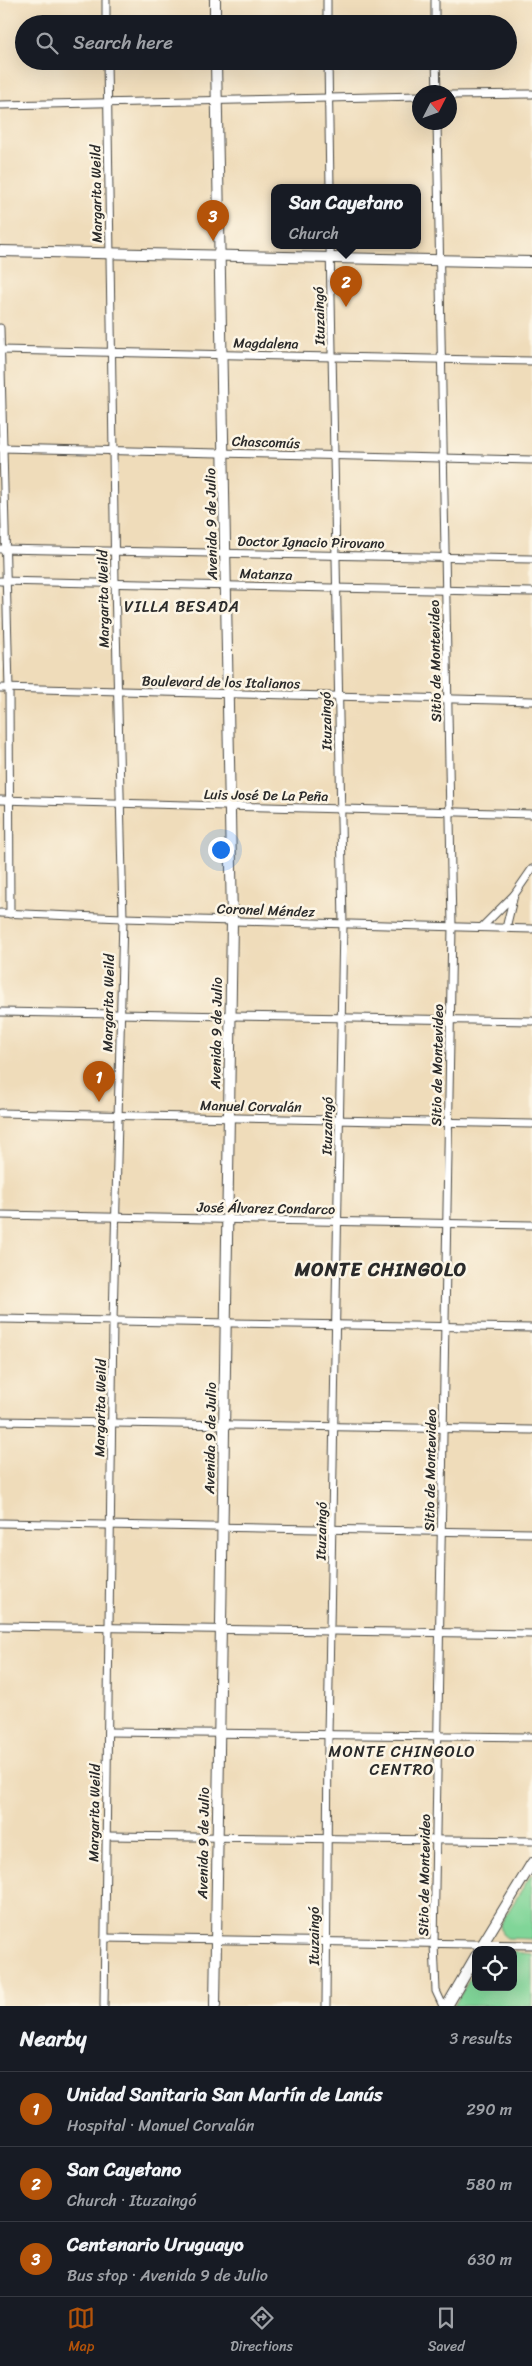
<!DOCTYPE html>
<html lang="en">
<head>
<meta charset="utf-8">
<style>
	body { margin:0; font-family:Sriracha,sans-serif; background:#242831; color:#f1f3f6 }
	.controls { position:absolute; right:15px; bottom:15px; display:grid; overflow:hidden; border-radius:10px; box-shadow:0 5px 20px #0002 }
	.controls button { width:45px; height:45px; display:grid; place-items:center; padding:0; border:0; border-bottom:1px solid #363941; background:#171b24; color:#f1f3f6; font:25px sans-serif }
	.compass { position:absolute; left:412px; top:85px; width:45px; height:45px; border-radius:50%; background:#171b24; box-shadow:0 5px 20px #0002; rotate:48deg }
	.you { position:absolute; left:220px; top:849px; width:18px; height:18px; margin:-12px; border:4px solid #fff; border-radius:50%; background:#1a73e8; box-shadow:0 0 0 8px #1a73e833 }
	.badge { display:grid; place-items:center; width:32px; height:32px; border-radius:50%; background:#b45309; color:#fff; font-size:16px; font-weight:700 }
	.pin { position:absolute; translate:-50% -41px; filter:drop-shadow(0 1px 2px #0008) }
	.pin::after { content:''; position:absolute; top:26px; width:18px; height:15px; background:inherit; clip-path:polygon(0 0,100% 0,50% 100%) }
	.popup { position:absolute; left:271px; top:184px; width:150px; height:65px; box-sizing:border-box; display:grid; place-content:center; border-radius:10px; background:#171b24; filter:drop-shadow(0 1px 4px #0005); font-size:16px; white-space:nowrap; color:#9ea1a6 }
	.popup b { font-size:19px; color:#f1f3f6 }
	.popup::after { content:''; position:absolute; left:50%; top:100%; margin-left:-10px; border:10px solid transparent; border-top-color:#171b24 }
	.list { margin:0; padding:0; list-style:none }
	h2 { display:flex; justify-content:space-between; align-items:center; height:65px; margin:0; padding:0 20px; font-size:21px }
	h2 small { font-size:16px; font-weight:400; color:#9ea1a6 }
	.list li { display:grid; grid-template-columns:32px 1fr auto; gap:15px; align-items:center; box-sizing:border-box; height:75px; padding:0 20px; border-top:1px solid #363941 }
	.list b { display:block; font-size:19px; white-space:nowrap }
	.list p { margin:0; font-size:16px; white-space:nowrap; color:#9ea1a6 }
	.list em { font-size:16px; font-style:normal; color:#9ea1a6 }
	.icon { flex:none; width:28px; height:28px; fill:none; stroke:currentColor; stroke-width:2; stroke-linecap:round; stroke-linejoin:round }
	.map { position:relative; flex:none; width:532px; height:2006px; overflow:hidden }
	.search { position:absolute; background:#171b24; box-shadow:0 5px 20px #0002; left:15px; right:15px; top:15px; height:55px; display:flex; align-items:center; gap:12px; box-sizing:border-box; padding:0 18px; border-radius:28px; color:#9ea1a6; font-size:19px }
	.sheet { height:290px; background:#171b24 }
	nav { display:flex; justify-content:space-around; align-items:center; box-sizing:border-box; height:70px; border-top:1px solid #363941; background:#171b24; font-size:14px; color:#9ea1a6 }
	nav a { display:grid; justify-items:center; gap:2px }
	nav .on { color:#b45309 }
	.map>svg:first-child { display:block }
</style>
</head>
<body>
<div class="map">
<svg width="532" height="2006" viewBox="0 0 532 2006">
	<rect width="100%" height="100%" fill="#fcf5e5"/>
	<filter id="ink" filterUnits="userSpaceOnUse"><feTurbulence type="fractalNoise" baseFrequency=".02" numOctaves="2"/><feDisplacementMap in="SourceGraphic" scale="10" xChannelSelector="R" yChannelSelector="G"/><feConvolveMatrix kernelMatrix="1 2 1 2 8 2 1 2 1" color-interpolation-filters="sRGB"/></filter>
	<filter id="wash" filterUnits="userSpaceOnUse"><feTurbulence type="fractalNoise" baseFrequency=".0096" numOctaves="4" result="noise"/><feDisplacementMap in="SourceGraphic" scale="20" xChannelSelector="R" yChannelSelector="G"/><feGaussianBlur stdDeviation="1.12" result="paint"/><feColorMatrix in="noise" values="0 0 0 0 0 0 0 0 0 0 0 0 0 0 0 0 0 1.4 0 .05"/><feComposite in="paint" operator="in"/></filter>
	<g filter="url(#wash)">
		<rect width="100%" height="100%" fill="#efdcba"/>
		<!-- green -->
		<g fill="#80d598" stroke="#568062">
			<polygon points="532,1873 532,1939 507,1938 502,1934 500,1925"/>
			<polygon points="513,1952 532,1954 532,2006 454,2006 476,1968 476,1987 513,1987"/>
		</g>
	</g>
	<g filter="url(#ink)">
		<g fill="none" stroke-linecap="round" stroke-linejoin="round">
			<defs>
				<g id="street">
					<polyline points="106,0 106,24"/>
					<polyline points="327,0 327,24"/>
					<polyline points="435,0 435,24"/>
					<polyline points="328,61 330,188"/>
					<polyline points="436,61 437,92"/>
					<polyline points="450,95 532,94"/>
					<polyline points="0,105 420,96"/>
					<polyline points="437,122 452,926 434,1944 436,1991 443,2006"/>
					<polyline points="0,328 9,689 10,914"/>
					<polyline points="0,350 532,361"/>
					<polyline points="0,448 532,460"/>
					<polyline points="0,549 532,559"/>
					<polyline points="0,581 532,592"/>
					<polyline points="0,688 532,701"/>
					<polyline points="0,800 532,814"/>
					<polyline points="514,895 532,869"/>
					<polyline points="0,913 123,918 532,929"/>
					<polyline points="482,927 514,895 506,928"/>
					<polyline points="0,1012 532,1021"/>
					<polyline points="0,1113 532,1124"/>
					<polyline points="0,1215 532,1225"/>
					<polyline points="0,1319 532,1328"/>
					<polyline points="0,1421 532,1430"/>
					<polyline points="0,1523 532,1533"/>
					<polyline points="0,1626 532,1634"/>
					<polyline points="108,1732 532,1737"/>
					<polyline points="106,1836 532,1841"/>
					<polyline points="105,1938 532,1945"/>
					<polyline points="104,2006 113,1321 123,918 115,583 107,61"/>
					<polyline points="326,2006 328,1735 343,925 330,246"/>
				</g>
				<g id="secondary">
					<polyline points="215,0 215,24"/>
					<polyline points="0,251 532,262"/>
					<polyline points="479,1950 532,1863"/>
					<polyline points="215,2006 232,921 216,61"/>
					<polyline points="447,2006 476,1956"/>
				</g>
			</defs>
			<!-- street casing -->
			<use href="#street" stroke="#484640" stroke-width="9"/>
			<!-- secondary casing -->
			<use href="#secondary" stroke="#484640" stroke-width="12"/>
			<!-- street -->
			<use href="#street" stroke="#fff" stroke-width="7"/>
			<!-- secondary -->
			<use href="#secondary" stroke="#fff" stroke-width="10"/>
		</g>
	</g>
	<g text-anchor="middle" stroke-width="5" stroke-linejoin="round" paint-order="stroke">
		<!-- street labels -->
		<g font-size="14" fill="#2b2b2b" stroke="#fcf5e5">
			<text transform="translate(96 194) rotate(-91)" y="5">Margarita Weild</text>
			<text transform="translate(319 316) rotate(-91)" y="5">Ituzaingó</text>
			<text transform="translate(266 343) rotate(1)" y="5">Magdalena</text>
			<text transform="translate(266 442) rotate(2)" y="5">Chascomús</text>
			<text transform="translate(211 524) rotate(-91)" y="5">Avenida 9 de Julio</text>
			<text transform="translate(311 542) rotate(1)" y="5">Doctor Ignacio Pirovano</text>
			<text transform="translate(266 574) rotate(2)" y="5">Matanza</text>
			<text transform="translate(103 599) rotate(-91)" y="5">Margarita Weild</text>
			<text transform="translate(435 661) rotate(-91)" y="5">Sitio de Montevideo</text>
			<text transform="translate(221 682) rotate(1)" y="5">Boulevard de los Italianos</text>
			<text transform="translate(326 721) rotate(-91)" y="5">Ituzaingó</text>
			<text transform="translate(266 795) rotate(1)" y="5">Luis José De La Peña</text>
			<text transform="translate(266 910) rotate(2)" y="5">Coronel Méndez</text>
			<text transform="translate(108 1003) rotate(-89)" y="5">Margarita Weild</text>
			<text transform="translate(216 1033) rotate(-89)" y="5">Avenida 9 de Julio</text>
			<text transform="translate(437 1065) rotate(-89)" y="5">Sitio de Montevideo</text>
			<text transform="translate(251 1106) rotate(1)" y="5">Manuel Corvalán</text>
			<text transform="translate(327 1126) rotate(-89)" y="5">Ituzaingó</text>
			<text transform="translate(266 1208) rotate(1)" y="5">José Álvarez Condarco</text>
			<text transform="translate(100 1408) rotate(-89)" y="5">Margarita Weild</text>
			<text transform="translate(210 1438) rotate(-89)" y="5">Avenida 9 de Julio</text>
			<text transform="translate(430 1470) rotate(-89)" y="5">Sitio de Montevideo</text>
			<text transform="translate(321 1531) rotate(-89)" y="5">Ituzaingó</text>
			<text transform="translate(94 1813) rotate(-89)" y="5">Margarita Weild</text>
			<text transform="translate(203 1843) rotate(-89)" y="5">Avenida 9 de Julio</text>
			<text transform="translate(424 1875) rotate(-89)" y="5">Sitio de Montevideo</text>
			<text transform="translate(314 1936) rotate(-90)" y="5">Ituzaingó</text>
		</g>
		<!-- quarter labels -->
		<g font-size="16" letter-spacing="1" fill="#2b2b2b" stroke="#fcf5e5">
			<text x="182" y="612">VILLA BESADA</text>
			<text x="402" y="1757">MONTE CHINGOLO<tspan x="402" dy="18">CENTRO</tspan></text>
		</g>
		<!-- district labels -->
		<g font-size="19" font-weight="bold" letter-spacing="1" fill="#2b2b2b" stroke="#fcf5e5">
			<text x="381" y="1276">MONTE CHINGOLO</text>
		</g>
	</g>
</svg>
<div class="controls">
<button><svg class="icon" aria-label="locate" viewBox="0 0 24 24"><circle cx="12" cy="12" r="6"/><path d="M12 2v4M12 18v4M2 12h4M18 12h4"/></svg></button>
</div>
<svg class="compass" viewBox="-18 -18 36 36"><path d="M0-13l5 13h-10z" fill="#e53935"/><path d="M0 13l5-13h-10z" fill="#9ea1a6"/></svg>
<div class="you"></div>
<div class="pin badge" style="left:99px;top:1102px">1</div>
<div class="pin badge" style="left:346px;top:307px">2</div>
<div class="popup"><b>San Cayetano</b>Church</div>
<div class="pin badge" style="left:213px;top:241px">3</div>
<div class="search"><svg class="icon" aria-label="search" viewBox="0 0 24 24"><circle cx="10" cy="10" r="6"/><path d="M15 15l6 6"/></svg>Search here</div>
</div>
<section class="sheet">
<h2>Nearby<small>3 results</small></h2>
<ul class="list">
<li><span class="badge">1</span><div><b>Unidad Sanitaria San Martín de Lanús</b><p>Hospital · Manuel Corvalán</p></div><em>290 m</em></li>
<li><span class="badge">2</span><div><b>San Cayetano</b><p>Church · Ituzaingó</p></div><em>580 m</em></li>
<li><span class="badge">3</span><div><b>Centenario Uruguayo</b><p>Bus stop · Avenida 9 de Julio</p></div><em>630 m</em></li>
</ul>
</section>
<nav>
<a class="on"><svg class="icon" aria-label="map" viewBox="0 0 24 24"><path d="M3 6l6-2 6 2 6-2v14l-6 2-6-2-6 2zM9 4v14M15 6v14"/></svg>Map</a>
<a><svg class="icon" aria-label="directions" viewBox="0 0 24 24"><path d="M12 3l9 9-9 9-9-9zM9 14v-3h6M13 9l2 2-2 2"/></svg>Directions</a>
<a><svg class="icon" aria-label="saved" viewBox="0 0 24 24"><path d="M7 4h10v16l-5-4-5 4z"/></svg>Saved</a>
</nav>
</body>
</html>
